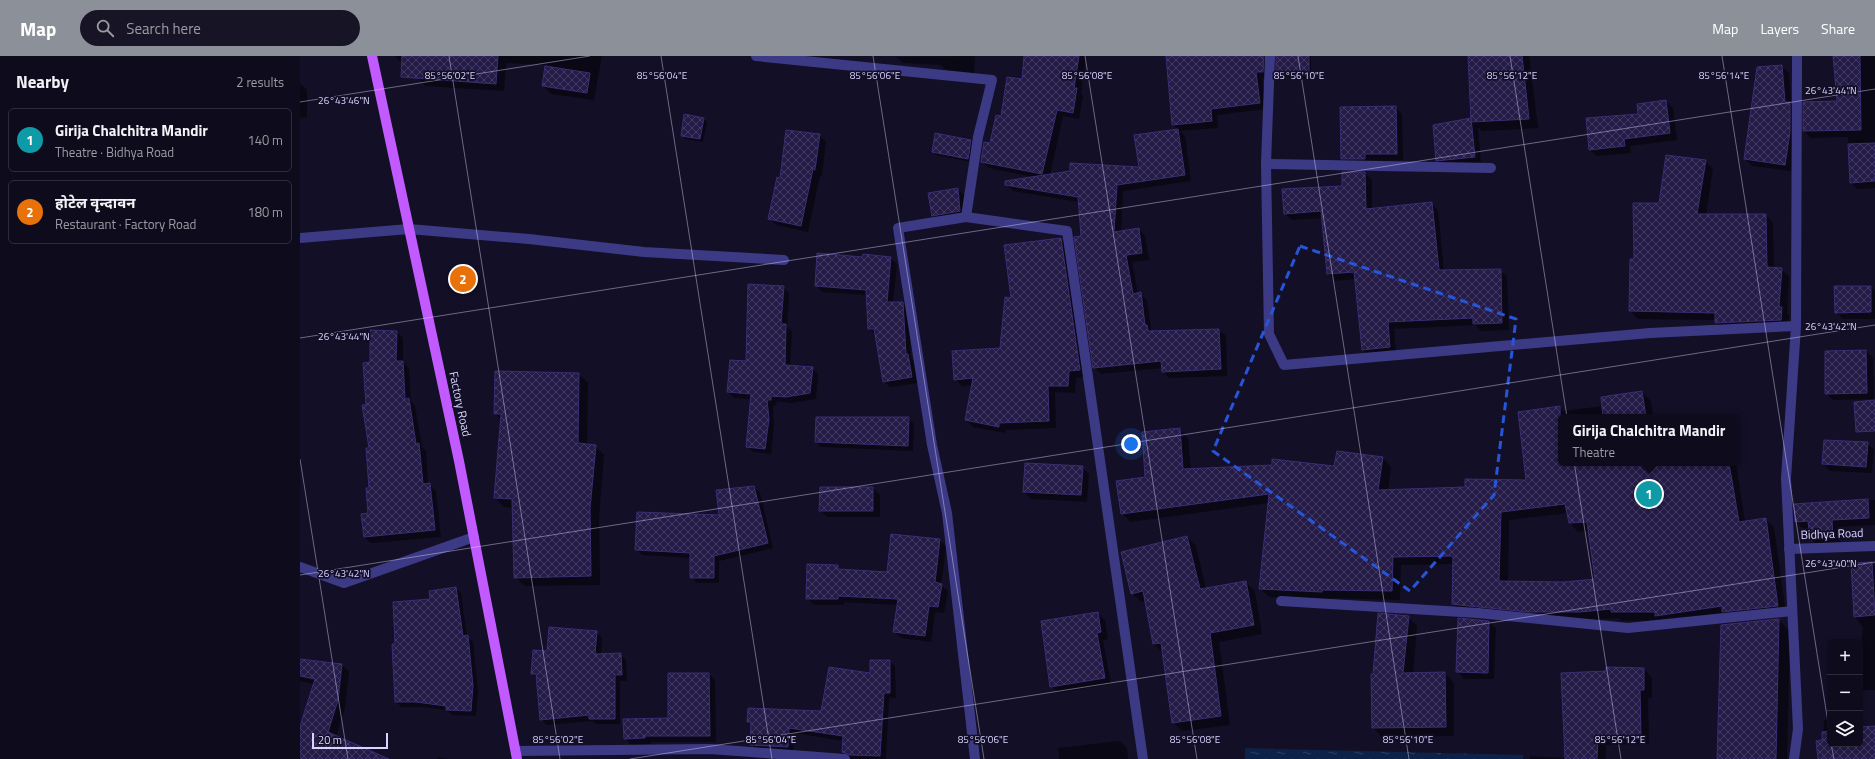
<!DOCTYPE html>
<html lang="en">
<head>
<meta charset="utf-8">
<style>
	body { margin:0; font-family:"Titillium Web","Noto Sans Devanagari",sans-serif; background:#171425; color:#f1f3f6 }
	.controls { position:absolute; right:12px; bottom:12px; display:grid; overflow:hidden; border-radius:6px; box-shadow:0 2px 6px #0003 }
	.controls button { width:36px; height:36px; display:grid; place-items:center; padding:0; border:0; border-bottom:1px solid #2e2b3b; background:#0e0b1c; color:#f1f3f6; font:20px sans-serif }
	.scale { position:absolute; left:12px; bottom:10px; width:76px; box-sizing:border-box; padding-left:4px; border:2px solid #d9d4ff; border-top:0; font-size:11px; line-height:14px; white-space:nowrap; color:#d9d4ff; -webkit-text-stroke:3px #130f26; paint-order:stroke }
	.you { position:absolute; left:831px; top:388px; width:14px; height:14px; margin:-10px; border:3px solid #fff; border-radius:50%; background:#1a73e8; box-shadow:0 0 0 6px #1a73e833 }
	.badge { display:grid; place-items:center; width:26px; height:26px; border-radius:50%; background:#8c9099; color:#fff; font-size:13px; font-weight:700 }
	.pin { position:absolute; translate:-50% -50%; border:2px solid #fff; box-shadow:0 1px 4px #0006 }
	.popup { position:absolute; left:1258px; top:358px; width:182px; height:52px; box-sizing:border-box; display:grid; place-content:center; border-radius:6px; background:#0e0b1c; filter:drop-shadow(0 1px 3px #0005); font-size:13px; white-space:nowrap; color:#9b9ba3 }
	.popup b { font-size:15px; color:#f1f3f6 }
	.popup::after { content:''; position:absolute; left:50%; top:100%; margin-left:-8px; border:8px solid transparent; border-top-color:#0e0b1c }
	.list { margin:0; padding:0; list-style:none }
	h2 { display:flex; justify-content:space-between; align-items:center; height:52px; margin:0; padding:0 16px; font-size:17px }
	h2 small { font-size:13px; font-weight:400; color:#9b9ba3 }
	.list li { display:grid; grid-template-columns:26px 1fr auto; gap:12px; align-items:center; box-sizing:border-box; height:64px; margin:0 8px 8px; padding:0 8px; border:1px solid #2e2b3b; border-radius:6px }
	.list b { display:block; font-size:15px; white-space:nowrap }
	.list p { margin:0; font-size:13px; white-space:nowrap; color:#9b9ba3 }
	.list em { font-size:13px; font-style:normal; color:#9b9ba3 }
	.icon { flex:none; width:22px; height:22px; fill:none; stroke:currentColor; stroke-width:2; stroke-linecap:round; stroke-linejoin:round }
	.map { position:relative; flex:none; width:1575px; height:703px; overflow:hidden }
	header { display:flex; align-items:center; gap:24px; box-sizing:border-box; height:56px; padding:0 20px; background:#8c9099; color:#fff }
	header strong { font-size:19px }
	nav { display:flex; gap:22px; margin-inline-start:auto; font-size:14px }
	.search { width:280px; height:36px; background:#171425; display:flex; align-items:center; gap:10px; box-sizing:border-box; padding:0 14px; border-radius:22px; color:#9b9ba3; font-size:15px }
	main { display:flex }
	aside { flex:1; background:#0e0b1c }
	.map>svg:first-child { display:block }
</style>
</head>
<body>
<header>
<strong>Map</strong>
<div class="search"><svg class="icon" aria-label="search" viewBox="0 0 24 24"><circle cx="10" cy="10" r="6"/><path d="M15 15l6 6"/></svg>Search here</div>
<nav><a>Map</a><a>Layers</a><a>Share</a></nav>
</header>
<main>
<aside>
<h2>Nearby<small>2 results</small></h2>
<ul class="list">
<li><span class="badge" style="background:#0f9aa8">1</span><div><b>Girija Chalchitra Mandir</b><p>Theatre · Bidhya Road</p></div><em>140 m</em></li>
<li><span class="badge" style="background:#e8710a">2</span><div><b>होटेल वृन्दावन</b><p>Restaurant · Factory Road</p></div><em>180 m</em></li>
</ul>
</aside>
<div class="map">
<svg width="1575" height="703" viewBox="0 0 1575 703">
	<defs>
		<pattern id="water-ripples" width="26" height="14" patternUnits="userSpaceOnUse"><rect width="26" height="14" fill="#0c2248"/><path d="M2 4q2-2 4 0t4 0M15 11q2-2 4 0t4 0" fill="none" stroke="#2f4163"/></pattern>
		<pattern id="building-cross-hatch" width="8" height="8" patternUnits="userSpaceOnUse"><rect width="8" height="8" fill="#241b47"/><path d="M0 0l8 8M0 8l8-8" fill="none" stroke="#433b63"/></pattern>
	</defs>
	<rect width="100%" height="100%" fill="#130f26"/>
	<!-- water -->
	<polygon fill="url(#water-ripples)" points="945,692 1223,699 1223,703 945,703"/>
	<!-- shadow -->
	<g fill="#0007" fill-rule="evenodd">
		<polygon points="95,0 302,0 294,44 251,38 243,30 247,9 206,7 204,35 125,30 118,22 118,6 99,5"/>
		<polygon points="675,0 674,18 647,15 641,9 603,7 596,1"/>
		<polygon points="725,0 786,0 781,37 783,40 779,63 763,60 750,119 840,112 836,80 878,74 873,68 891,0 970,0 969,23 962,22 966,53 917,59 918,72 879,75 885,80 891,125 823,135 821,176 839,173 845,180 849,204 832,206 838,238 840,238 847,244 851,274 852,276 919,274 926,280 927,320 869,322 863,315 863,312 801,318 794,311 779,146 713,135 706,128 733,121 689,112 682,105 702,61 722,24"/>
		<polygon points="977,0 1011,0 1011,23 980,20 977,17"/>
		<polygon points="1169,0 1229,0 1238,72 1182,75 1178,71 1181,108 1144,111 1137,104 1172,64"/>
		<polygon points="1533,0 1575,0 1575,132 1557,133 1551,126 1548,81 1511,82 1504,75 1504,47 1538,46"/>
		<polygon points="1482,10 1489,17 1491,48 1497,54 1497,83 1491,115 1452,110 1445,103"/>
		<polygon points="0,27 7,34 7,61 0,62"/>
		<polygon points="1366,45 1373,52 1377,84 1330,90 1331,97 1297,100 1290,94 1339,59"/>
		<polygon points="1095,51 1102,58 1103,104 1071,105 1071,110 1049,109 1042,102"/>
		<polygon points="404,63 407,66 403,86 385,83 382,80"/>
		<polygon points="519,79 526,86 522,120 520,120 508,176 476,169 469,162 481,123"/>
		<polygon points="671,85 674,88 671,106 636,99 633,96"/>
		<polygon points="1405,105 1413,113 1406,159 1466,159 1473,167 1474,213 1481,213 1489,221 1487,258 1489,260 1488,272 1424,275 1416,267 1416,264 1338,263 1330,255 1335,204 1360,148"/>
		<polygon points="1065,117 1072,124 1072,153 1131,147 1138,154 1144,215 1200,214 1207,221 1209,274 1181,275 1175,269 1094,273 1096,298 1070,301 1063,294 1056,223 1035,225 1028,218 1022,162 992,164 985,158 1043,131"/>
		<polygon points="658,133 665,140 667,162 640,166 633,159"/>
		<polygon points="761,183 768,190 787,320 776,322 775,337 755,336 756,372 706,374 705,377 673,371 666,364 673,329 662,330 655,323 701,292 712,243"/>
		<polygon points="563,202 591,202 597,208 593,247 603,247 609,253 611,302 614,305 618,327 590,331 584,325 576,279 569,273 567,239 522,236 516,229"/>
		<polygon points="483,231 489,237 487,271 492,275 490,310 512,312 518,318 516,343 492,347 477,345 476,349 473,350 474,369 471,398 453,396 447,390 452,343 434,342 428,336 446,307"/>
		<polygon points="1571,231 1575,235 1575,263 1543,263 1536,256"/>
		<polygon points="97,276 103,282 103,306 109,312 111,345 115,350 122,391 126,395 128,428 136,435 141,481 71,487 64,481 69,458 70,393 67,349 71,307"/>
		<polygon points="1566,295 1573,302 1574,343 1533,344 1526,337"/>
		<polygon points="279,318 288,327 287,389 295,390 304,399 299,462 300,529 225,530 215,521 214,452 204,451 195,442 202,364 195,358"/>
		<path d="M1342,336L1351,345L1353,361H1261V407H1436L1445,466L1466,463L1474,471L1486,558L1361,564L1321,565L1318,562L1289,564L1162,556L1153,548L1154,508L1101,509L1100,544L1030,542V544L969,541L960,533L969,447L830,466L822,457L879,373L888,382L891,414L1035,411L1083,402L1091,411L1088,435L1166,432L1227,425L1259,351L1263,355L1303,350ZM1268,457L1270,467L1278,476L1290,475L1296,524L1264,527L1208,526L1209,464Z"/>
		<polygon points="608,362 614,368 613,395 521,391 516,386"/>
		<polygon points="1567,387 1574,394 1572,417 1530,415 1523,408"/>
		<polygon points="782,411 789,418 787,446 731,443 724,436"/>
		<polygon points="454,431 460,437 473,492 419,505 419,527 397,527 391,521 391,502 342,499 336,493 420,460"/>
		<polygon points="573,432 580,439 580,461 527,461 520,454"/>
		<polygon points="1568,444 1575,444 1575,469 1538,471 1540,488 1517,490 1511,483 1510,472 1502,472 1496,465"/>
		<polygon points="887,481 896,490 906,533 946,526 955,535 962,578 919,586 930,669 882,675 873,666 863,597 854,588 846,545 841,546 832,537"/>
		<polygon points="640,484 646,491 641,529 648,535 644,557 635,556 631,586 601,582 594,576 598,549 544,546 544,549 514,549 507,542 538,510 542,514 588,517"/>
		<polygon points="1572,507 1575,510 1575,634 1562,634 1560,632 1560,606 1563,571 1555,561"/>
		<polygon points="156,532 161,537 167,580 173,586 178,636 176,660 152,659 147,654 122,651 101,651 96,645 96,589 131,544"/>
		<polygon points="798,558 805,564 808,583 803,584 811,628 758,637 751,630"/>
		<polygon points="1108,561 1117,570 1113,618 1145,617 1154,627 1154,680 1082,681 1073,672 1074,619"/>
		<polygon points="1479,564 1490,576 1487,703 1418,703"/>
		<polygon points="1189,566 1196,572 1194,623 1164,623 1158,616"/>
		<polygon points="296,576 302,582 301,599 320,598 326,604 327,625 320,625 320,668 296,668 293,665 247,669 241,663 238,624 232,617 248,596"/>
		<polygon points="0,604 42,609 49,616 45,652 36,681 65,703 0,703 0,665 2,666 14,628 0,625"/>
		<polygon points="590,605 595,611 596,642 589,642 586,703 553,703 549,702 543,696 544,685 494,677 493,696 457,694 451,688 452,669 448,665 522,656"/>
		<polygon points="1344,613 1352,622 1352,642 1348,642 1349,688 1306,689 1306,703 1230,703 1230,700 1266,702"/>
		<polygon points="409,618 415,624 416,686 351,686 351,688 331,689 325,682 369,663"/>
		<polygon points="1524,664 1530,664 1530,688 1560,688 1560,672 1575,671 1575,703 1519,703 1523,685"/>
		<polygon points="820,685 827,692 828,703 759,703 758,692"/>
		<polygon points="137,701 149,703 137,703"/>
	</g>
	<!-- building -->
	<g fill="url(#building-cross-hatch)" stroke="#3b2d73" fill-rule="evenodd">
		<polygon points="102,0 198,0 196,28 101,21"/>
		<polygon points="724,0 779,0 774,32 777,32 773,57 757,54 742,118 681,106 684,86 690,87 696,59 701,60 707,21 722,23"/>
		<polygon points="866,0 964,0 963,16 956,16 960,47 911,53 912,65 872,69"/>
		<polygon points="976,0 1009,0 1009,20 976,17"/>
		<polygon points="1168,0 1222,0 1229,63 1171,66"/>
		<polygon points="1533,0 1560,0 1561,74 1503,75 1503,46 1537,45"/>
		<polygon points="1482,9 1485,46 1490,46 1490,76 1485,109 1444,103 1457,11"/>
		<polygon points="245,10 290,17 287,37 242,30"/>
		<polygon points="1366,44 1370,77 1324,83 1325,90 1289,94 1286,62 1338,58 1337,48"/>
		<polygon points="1096,50 1097,98 1065,98 1065,103 1041,103 1040,51"/>
		<polygon points="384,58 404,62 400,83 381,80"/>
		<polygon points="1171,62 1175,101 1136,105 1133,69"/>
		<polygon points="878,73 885,119 817,129 814,176 839,172 842,197 826,199 833,238 841,236 845,269 847,269 848,275 919,273 921,313 862,316 861,305 793,312 774,181 781,180 778,141 705,129 705,125 770,115 770,107 839,111 834,79"/>
		<polygon points="486,74 520,78 515,114 513,113 501,170 468,163 477,121 480,122"/>
		<polygon points="635,77 671,84 668,103 632,96"/>
		<polygon points="1575,87 1575,125 1550,127 1548,88"/>
		<polygon points="1366,99 1406,104 1397,158 1466,158 1467,211 1482,212 1479,251 1482,251 1481,264 1415,267 1415,257 1329,255 1330,203 1334,203 1333,147 1359,147"/>
		<polygon points="1042,116 1065,116 1066,153 1132,146 1139,214 1201,213 1202,267 1173,268 1173,262 1088,266 1090,291 1062,294 1054,216 1027,218 1021,155 984,158 982,133 1042,130"/>
		<polygon points="658,132 660,155 632,160 628,137"/>
		<polygon points="761,182 780,314 769,315 768,330 748,330 749,365 699,367 699,371 665,364 673,322 654,324 652,295 700,292 705,241 711,242 704,189"/>
		<polygon points="517,197 562,201 563,198 591,201 587,246 603,246 606,298 608,298 612,321 583,326 574,273 568,273 566,234 515,230"/>
		<polygon points="448,228 484,230 481,268 486,268 485,309 513,311 510,337 486,341 471,340 471,344 467,344 469,363 465,393 446,391 451,338 427,336 430,304 446,305"/>
		<polygon points="1534,230 1571,230 1571,256 1535,257"/>
		<polygon points="70,274 97,275 96,305 103,305 105,343 109,342 116,388 119,387 123,428 130,427 135,474 64,481 61,458 68,457 66,432 69,432 66,392 69,392 62,349 66,349 63,307 70,306"/>
		<polygon points="1566,294 1567,337 1525,338 1525,295"/>
		<polygon points="195,315 279,317 278,387 296,389 290,453 291,520 214,522 212,443 194,442 201,358 194,358"/>
		<polygon points="1342,335 1346,361 1303,361 1301,341"/>
		<polygon points="1575,344 1575,375 1556,376 1554,346"/>
		<path d="M1260,350L1261,407H1429L1439,466L1466,462L1478,550L1422,556V550L1355,560V556H1311V553L1280,556H1229L1159,549L1152,548L1153,500L1093,501L1092,535L1022,534V536L959,533L969,438L821,458L816,425L845,421L842,376L880,372L883,413L972,409V403L1034,410L1037,395L1083,401L1078,434L1165,431V423L1226,424L1218,356ZM1265,448L1269,467L1287,466L1295,523L1264,526L1199,525L1201,456Z"/>
		<polygon points="516,361 609,361 608,390 515,386"/>
		<polygon points="1524,384 1568,386 1566,411 1522,408"/>
		<polygon points="725,407 783,410 781,439 723,436"/>
		<polygon points="454,430 468,487 414,500 414,522 390,522 390,497 335,494 337,456 419,459 416,434"/>
		<polygon points="520,431 573,431 573,455 519,455"/>
		<polygon points="1568,443 1569,462 1532,464 1533,482 1510,484 1508,465 1495,466 1494,448"/>
		<polygon points="591,478 640,483 635,526 642,528 638,551 629,550 625,580 593,576 598,543 538,540 538,543 506,543 507,508 538,509 538,513 587,516"/>
		<polygon points="887,480 900,533 946,525 954,569 910,577 921,660 872,667 861,587 853,588 843,535 831,538 821,496"/>
		<polygon points="1572,506 1575,559 1554,561 1551,507"/>
		<polygon points="156,531 163,580 168,579 173,630 171,655 146,654 146,650 116,646 95,646 92,588 95,588 93,546 130,543 129,535"/>
		<polygon points="798,556 801,576 797,577 805,622 750,631 741,565"/>
		<polygon points="1078,557 1109,560 1103,617 1145,616 1146,671 1072,672 1071,618 1073,618"/>
		<polygon points="1158,562 1189,565 1188,617 1156,616"/>
		<polygon points="1479,563 1476,703 1417,703 1421,569"/>
		<polygon points="249,571 297,575 295,598 321,597 322,619 315,619 315,663 289,663 289,659 240,664 236,618 231,618 233,594 247,595"/>
		<polygon points="0,603 42,608 38,644 28,676 89,703 0,703 0,670 15,623 0,620"/>
		<polygon points="570,604 590,604 590,637 584,637 580,700 550,699 542,696 543,680 489,672 488,691 450,689 451,666 447,666 448,652 521,655 529,611 570,617"/>
		<polygon points="1306,611 1344,612 1344,634 1340,634 1341,680 1298,681 1297,703 1265,703 1261,617 1306,615"/>
		<polygon points="368,617 409,617 410,680 345,680 345,682 324,683 323,663 368,662"/>
		<polygon points="1575,670 1575,703 1518,703 1516,685 1522,684 1522,676 1530,675 1530,688 1560,688 1560,671"/>
	</g>
	<g fill="none" stroke-linecap="round" stroke-linejoin="round">
		<!-- minor -->
		<g stroke="#3d3a85" stroke-width="10">
			<polyline points="456,0 692,24 678,81 666,161 598,172 632,389 647,457 675,703"/>
			<polyline points="970,0 966,108 969,278 984,309 1350,277 1496,270"/>
			<polyline points="966,108 1191,112"/>
			<polyline points="666,161 767,175 843,703"/>
			<polyline points="0,182 109,173 229,183 344,196 484,204"/>
			<polyline points="1489,493 1575,490"/>
			<polyline points="0,511 44,527 174,481"/>
			<polyline points="981,545 1178,557 1328,572 1492,555"/>
			<polyline points="216,695 410,693 545,703"/>
			<polyline points="1494,703 1498,673 1486,422 1496,270 1497,0"/>
		</g>
		<!-- major -->
		<polyline stroke="#c25bff" stroke-width="10" points="72,0 159,405 217,703"/>
	</g>
	<!-- marked area -->
	<path fill="none" stroke="#2655da" stroke-width="3" stroke-dasharray="8 5" stroke-linejoin="round" d="M1000,190L1216,263L1194,439L1110,535L913,395Z"/>
	<!-- ticks -->
	<path fill="none" stroke="#d9d4ff" stroke-width="1" stroke-opacity="0.45" d="M149,0L260,703M361,0L472,703M573,0L684,703M785,0L897,703M998,0L1109,703M1210,0L1321,703M1422,0L1530,679M0,46L290,0M0,282L1575,33M0,403L48,703M0,519L1575,269M1531,688L1534,703M330,703L1575,506"/>
	<g text-anchor="middle" stroke-width="3.5" stroke-linejoin="round" paint-order="stroke">
		<!-- street labels -->
		<g font-size="12" fill="#d9d4ff" stroke="#130f26">
			<text transform="translate(160 348) rotate(78)" y="4">Factory Road</text>
			<text transform="translate(1532 478) rotate(-2)" y="4">Bidhya Road</text>
		</g>
	</g>
	<g font-size="10" text-anchor="middle" fill="#d9d4ff" stroke="#130f26" stroke-width="3.5" stroke-linejoin="round" paint-order="stroke">
		<text x="150" y="23">85°56'02"E</text>
		<text x="362" y="23">85°56'04"E</text>
		<text x="575" y="23">85°56'06"E</text>
		<text x="787" y="23">85°56'08"E</text>
		<text x="999" y="23">85°56'10"E</text>
		<text x="1212" y="23">85°56'12"E</text>
		<text x="1424" y="23">85°56'14"E</text>
		<text x="1531" y="38">26°43'44"N</text>
		<text x="44" y="48">26°43'46"N</text>
		<text x="1531" y="274">26°43'42"N</text>
		<text x="44" y="284">26°43'44"N</text>
		<text x="1531" y="511">26°43'40"N</text>
		<text x="44" y="521">26°43'42"N</text>
		<text x="258" y="687">85°56'02"E</text>
		<text x="471" y="687">85°56'04"E</text>
		<text x="683" y="687">85°56'06"E</text>
		<text x="895" y="687">85°56'08"E</text>
		<text x="1108" y="687">85°56'10"E</text>
		<text x="1320" y="687">85°56'12"E</text>
	</g>
</svg>
<div class="controls">
<button>+</button>
<button>−</button>
<button><svg class="icon" aria-label="layers" viewBox="0 0 24 24"><path d="M12 4l9 5-9 5-9-5zM3 14l9 5 9-5"/></svg></button>
</div>
<div class="scale">20 m</div>
<div class="you"></div>
<div class="pin badge" style="left:1349px;top:438px;background:#0f9aa8">1</div>
<div class="popup"><b>Girija Chalchitra Mandir</b>Theatre</div>
<div class="pin badge" style="left:163px;top:223px;background:#e8710a">2</div>
</div>
</main>
</body>
</html>
